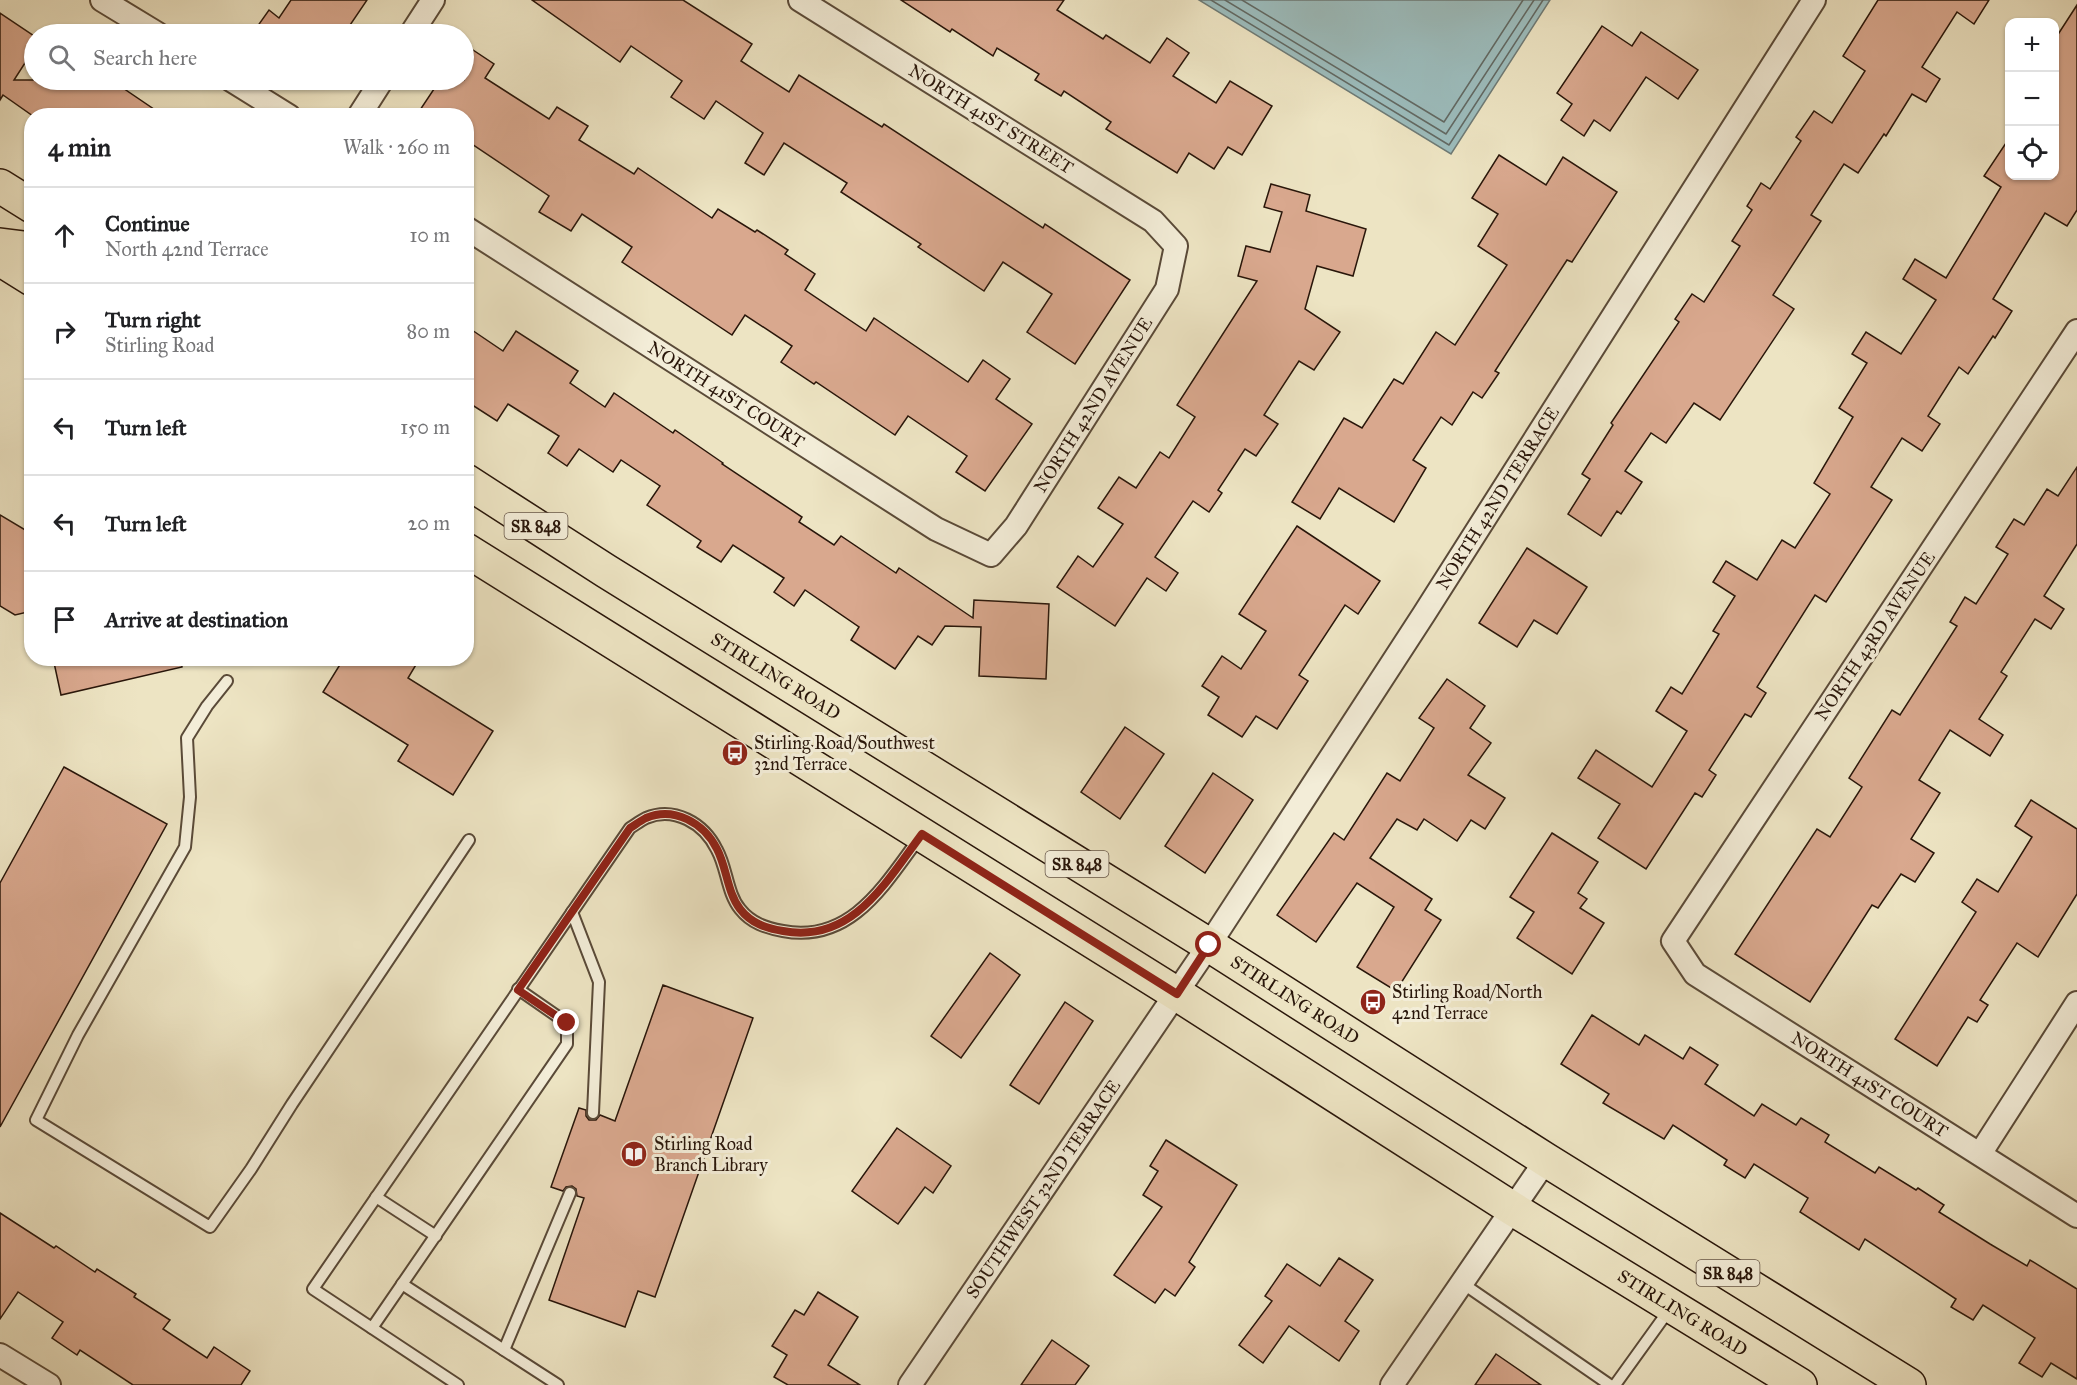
<!DOCTYPE html>
<html lang="en">
<head>
<meta charset="utf-8">
<style>
	body { margin:0; font-family:"IM FELL Great Primer",serif; background:#f6f6f6; color:#202124 }
	.controls { position:absolute; right:18px; top:18px; display:grid; overflow:hidden; border-radius:12px; box-shadow:0 2px 4px #0004 }
	.controls button { width:54px; height:54px; display:grid; place-items:center; padding:0; border:0; border-bottom:2px solid #e0e0e0; background:#fff; color:#202124; font:30px sans-serif }
	.stop { position:absolute; width:18px; height:18px; margin:-14px; border:4px solid #8f2418; border-radius:50%; background:#fff }
	.stop.end { background:#8f2418; border-color:#fff; box-shadow:0 2px 6px #0008 }
	.list { margin:0; padding:0; list-style:none }
	h2 { display:flex; justify-content:space-between; align-items:center; height:78px; margin:0; padding:0 24px; font-size:26px }
	h2 small { font-size:20px; font-weight:400; color:#757577 }
	.list li { display:grid; grid-template-columns:39px 1fr auto; gap:18px; align-items:center; box-sizing:border-box; height:96px; padding:0 24px; border-top:2px solid #e0e0e0 }
	.list b { display:block; font-size:22px; white-space:nowrap }
	.list p { margin:0; font-size:20px; white-space:nowrap; color:#757577 }
	.list em { font-size:20px; font-style:normal; color:#757577 }
	.icon { flex:none; width:33px; height:33px; fill:none; stroke:currentColor; stroke-width:2; stroke-linecap:round; stroke-linejoin:round }
	.map { position:relative; flex:none; width:2077px; height:1385px; overflow:hidden }
	.search { position:absolute; background:#fff; box-shadow:0 2px 4px #0004; left:24px; top:24px; width:450px; height:66px; display:flex; align-items:center; gap:15px; box-sizing:border-box; padding:0 21px; border-radius:33px; color:#757577; font-size:22px }
	.panel { position:absolute; background:#fff; box-shadow:0 2px 4px #0004; left:24px; top:108px; width:450px; height:558px; border-radius:24px }
	.map>svg:first-child { display:block }
</style>
</head>
<body>
<div class="map">
<svg width="2077" height="1385" viewBox="0 0 2077 1385">
	<rect width="100%" height="100%" fill="#ede4c3"/>
	<filter id="stains"><feTurbulence type="fractalNoise" baseFrequency=".00333" numOctaves="4"/><feColorMatrix values="0 0 0 0 .2 0 0 0 0 .09 0 0 0 0 .02 0 0 0 .5 -.17"/></filter>
	<radialGradient id="worn" r=".72"><stop offset=".6" stop-color="#630" stop-opacity="0"/><stop offset="1" stop-color="#630" stop-opacity=".3"/></radialGradient>
	<!-- water -->
	<polygon fill="#9cbcbc" stroke="#6e7a75" stroke-width="1.5" points="1199,0 1550,0 1451,154"/>
	<g fill="none" stroke-linecap="round" stroke-linejoin="round">
		<!-- shore -->
		<g stroke="#626963" stroke-width="1.5">
			<polyline points="1211,0 1449,145 1543,0"/>
			<polyline points="1225,0 1446,134 1534,0"/>
			<polyline points="1242,0 1444,122 1523,0"/>
		</g>
	</g>
	<!-- building -->
	<g fill="#d9a88e" stroke="#29160a" stroke-width="1.5">
		<polygon points="291,0 367,0 344,34 252,34 269,10 279,18"/>
		<polygon points="532,0 683,0 752,44 741,61 789,92 799,75 882,127 884,124 1043,228 1045,224 1130,280 1075,364 1027,332 1052,294 1003,262 984,291 918,247 921,244 841,192 847,183 784,143 764,175 745,163 763,133 716,101 704,119 671,97 682,81 631,46 620,62"/>
		<polygon points="901,0 1064,0 1057,10 1103,39 1106,35 1150,63 1167,38 1189,53 1173,76 1216,103 1230,81 1272,106 1242,155 1228,147 1214,169 1189,153 1177,173 1106,129 1111,122 1064,91 1061,96 1035,80 1039,74 997,48 993,56 952,29 950,32"/>
		<polygon points="1878,0 1989,0 1974,24 1957,12 1922,67 1940,79 1926,102 1912,94 1886,136 1884,134 1858,173 1844,164 1811,215 1821,221 1773,295 1794,309 1720,420 1694,403 1666,443 1651,433 1625,471 1642,482 1621,514 1617,511 1601,536 1568,514 1590,479 1582,474 1613,425 1611,423 1679,322 1675,319 1692,294 1704,302 1740,246 1732,241 1752,210 1747,206 1761,183 1770,189 1801,141 1796,137 1814,111 1832,123 1865,71 1843,56"/>
		<polygon points="2077,5 2077,210 2067,226 2045,213 1993,299 2012,311 1995,338 1993,336 1968,374 1959,367 1928,416 1940,424 1922,451 1902,438 1871,487 1892,500 1826,602 1815,595 1757,687 1766,693 1751,717 1745,714 1709,770 1716,775 1702,797 1695,793 1646,869 1598,838 1620,804 1578,778 1596,750 1652,787 1687,731 1656,711 1671,687 1682,694 1719,634 1713,631 1735,596 1713,582 1726,561 1757,580 1782,540 1795,548 1830,494 1814,483 1853,417 1839,408 1867,363 1852,354 1866,332 1901,354 1936,300 1903,279 1915,259 1946,278 2001,187 1984,176 2010,137 2010,176 2055,176 2055,39"/>
		<polygon points="0,13 34,36 34,49 14,80 111,80 164,116 33,116 3,95 0,100"/>
		<polygon points="1602,26 1632,46 1641,32 1698,70 1678,99 1646,77 1610,131 1594,120 1584,136 1561,120 1572,104 1557,93"/>
		<polygon points="464,44 494,64 485,78 549,119 557,107 588,126 579,140 634,174 638,168 712,218 718,209 755,232 757,230 788,250 785,254 815,274 805,290 866,331 874,318 968,382 983,360 1010,379 996,399 1032,424 985,491 956,472 967,456 908,416 895,435 816,382 814,384 781,362 792,346 745,315 732,335 622,262 632,247 582,214 571,231 539,212 549,196 466,140 466,116 416,116 440,80 464,80"/>
		<polygon points="1499,155 1546,185 1563,157 1617,192 1572,262 1567,260 1495,371 1499,373 1482,398 1473,392 1452,425 1441,417 1413,460 1426,468 1394,522 1339,488 1320,519 1292,502 1344,418 1362,428 1394,379 1403,384 1436,332 1455,345 1507,265 1478,246 1498,214 1472,198"/>
		<polygon points="1271,184 1310,195 1306,211 1366,229 1353,276 1317,266 1305,309 1340,332 1314,370 1299,361 1264,415 1278,424 1256,456 1245,449 1218,490 1222,493 1209,512 1193,501 1155,557 1178,573 1166,591 1147,578 1115,626 1057,587 1078,556 1093,567 1123,524 1098,508 1119,477 1136,488 1160,452 1169,458 1195,417 1177,405 1257,281 1238,276 1246,246 1270,252 1282,212 1264,207"/>
		<polygon points="466,326 503,351 516,331 578,371 570,383 605,407 614,393 673,433 675,430 723,463 722,464 802,517 799,522 834,545 841,536 896,573 899,568 973,618 974,600 1049,604 1046,679 979,676 981,627 945,626 932,645 918,636 895,669 851,640 859,627 805,590 794,606 774,592 784,578 733,545 721,562 697,547 701,541 647,505 660,486 621,460 613,472 579,449 567,466 548,453 559,436 508,404 497,421 466,401"/>
		<polygon points="2077,467 2077,544 2044,596 2064,609 2051,629 2035,619 2001,672 2007,676 1979,719 2003,735 1990,756 1950,730 1919,780 1940,793 1911,839 1934,853 1915,882 1901,874 1878,908 1872,905 1810,1002 1735,954 1817,829 1830,837 1862,787 1849,778 1892,710 1900,715 1957,626 1950,622 1965,597 1976,604 2008,554 1996,547 2014,519 2024,525 2047,489 2058,496"/>
		<polygon points="0,515 32,534 32,611 15,615 0,606"/>
		<polygon points="1297,526 1380,581 1358,614 1345,605 1299,675 1308,681 1277,729 1256,716 1242,737 1208,715 1219,697 1202,686 1222,656 1241,669 1266,631 1239,614"/>
		<polygon points="1527,548 1587,587 1557,634 1534,620 1517,647 1479,623"/>
		<polygon points="53,658 181,658 182,667 61,695"/>
		<polygon points="344,658 420,658 408,678 493,731 453,795 398,761 408,745 323,692"/>
		<polygon points="1447,679 1485,706 1470,728 1491,743 1468,775 1505,798 1485,829 1471,820 1457,841 1424,819 1417,830 1397,819 1370,858 1432,899 1425,910 1441,920 1396,991 1357,967 1394,907 1357,883 1316,942 1277,915 1334,833 1344,840 1387,773 1400,781 1434,728 1419,718"/>
		<polygon points="1125,727 1164,754 1120,819 1081,792"/>
		<polygon points="64,767 167,824 0,1127 0,883"/>
		<polygon points="1213,773 1253,800 1205,873 1165,846"/>
		<polygon points="2031,800 2077,829 2077,894 2038,957 2017,943 1980,1000 1988,1005 1977,1022 1968,1017 1937,1066 1895,1039 1976,912 1962,902 1977,879 1998,892 2032,837 2015,826"/>
		<polygon points="1552,833 1598,862 1578,893 1587,899 1580,908 1604,923 1572,974 1517,938 1534,912 1510,897"/>
		<polygon points="990,953 1020,975 961,1058 931,1036"/>
		<polygon points="663,985 753,1018 655,1297 638,1291 625,1327 549,1300 584,1198 577,1196 576,1189 572,1186 566,1187 563,1191 551,1187 579,1108 586,1110 586,1116 589,1120 596,1120 600,1115 615,1121"/>
		<polygon points="1065,1002 1093,1021 1039,1104 1010,1085"/>
		<polygon points="1592,1015 1639,1045 1645,1035 1683,1059 1690,1047 1718,1065 1705,1084 1754,1116 1762,1104 1796,1125 1801,1118 1829,1135 1825,1142 1875,1173 1879,1167 1916,1190 1918,1188 1944,1205 1939,1212 1990,1244 2027,1266 2030,1260 2077,1289 2077,1379 2051,1363 2042,1377 2019,1363 2035,1338 1983,1305 1973,1320 1951,1307 1956,1299 1865,1239 1859,1250 1800,1212 1808,1198 1754,1164 1745,1178 1724,1165 1727,1160 1673,1125 1664,1139 1603,1103 1609,1094 1561,1064"/>
		<polygon points="897,1128 951,1166 933,1193 925,1187 898,1224 852,1191"/>
		<polygon points="1166,1140 1237,1185 1189,1262 1195,1267 1175,1296 1165,1289 1155,1303 1114,1275 1162,1207 1143,1195 1158,1171 1150,1166"/>
		<polygon points="0,1213 54,1248 56,1246 95,1272 97,1269 136,1294 134,1297 170,1320 163,1329 207,1358 214,1347 250,1371 241,1385 133,1385 80,1350 77,1355 52,1338 63,1322 18,1292 0,1319"/>
		<polygon points="1339,1258 1373,1280 1345,1321 1359,1331 1339,1361 1289,1326 1263,1363 1239,1345 1272,1301 1265,1296 1287,1264 1320,1286"/>
		<polygon points="818,1292 858,1317 828,1365 860,1385 788,1385 774,1377 787,1355 772,1346 795,1310 804,1315"/>
		<polygon points="1052,1340 1089,1366 1075,1385 1021,1385"/>
		<polygon points="1496,1354 1541,1385 1475,1385"/>
	</g>
	<g fill="none" stroke-linecap="round" stroke-linejoin="round">
		<defs>
			<g id="lane">
				<polyline points="227,681 207,706 187,738 190,797 185,847 78,1035 36,1120 210,1227 251,1169 292,1104 469,840"/>
				<polyline points="572,912 599,982 593,1113"/>
				<polyline points="376,1197 436,1236"/>
				<polyline points="1462,1283 1610,1385"/>
				<polyline points="402,1284 558,1385"/>
				<polyline points="372,1328 567,1044 567,1023 518,989"/>
				<polyline points="504,1350 570,1193"/>
				<path d="M458,1385L313,1289L630,828C635,825 640,821 646,818C674,806 704,823 717,850C727,868 727,893 740,909C751,923 766,928 783,931C851,944 885,884 920,837"/>
				<polyline points="1615,1385 1669,1310"/>
			</g>
			<g id="street">
				<polyline points="102,0 158,34"/>
				<polyline points="411,34 433,0"/>
				<polyline points="231,80 289,116"/>
				<polyline points="359,116 382,80"/>
				<path id="s1" d="M466,228L936,529L991,555L1016,526L1167,289L1176,246L1153,221L800,0"/>
				<path id="s2" d="M2077,331L1673,941L1695,974L2077,1216"/>
				<polyline points="1980,1154 2077,1003"/>
				<polyline points="0,1355 49,1385"/>
				<path id="s3" d="M910,1385L1209,945L1424,614L1814,0"/>
				<polyline points="1392,1385 1546,1160"/>
			</g>
			<g id="primary">
				<polyline points="0,186 32,206"/>
				<polyline points="0,245 32,249"/>
				<polyline points="0,259 32,279"/>
				<path id="s4" d="M466,481L606,571L1209,945L1546,1160L1909,1385"/>
				<path id="s5" d="M466,550L1177,994L1513,1209L1800,1385"/>
			</g>
		</defs>
		<!-- lane casing -->
		<use href="#lane" stroke="#5a4a38" stroke-width="14"/>
		<!-- street casing -->
		<use href="#street" stroke="#5a4a38" stroke-width="26"/>
		<!-- primary casing -->
		<use href="#primary" stroke="#29160a" stroke-width="36"/>
		<!-- lane -->
		<use href="#lane" stroke="#f3edd8" stroke-width="10"/>
		<!-- street -->
		<use href="#street" stroke="#f3edd8" stroke-width="22"/>
		<!-- primary -->
		<use href="#primary" stroke="#ede4c3" stroke-width="33"/>
	</g>
	<g fill="none" stroke-linecap="round" stroke-linejoin="round">
		<!-- route -->
		<path stroke="#8f2418" stroke-width="8" d="M567,1023L518,990L630,828C635,825 640,821 646,818C674,806 704,823 717,849C727,868 727,892 740,909C751,923 765,928 783,931C852,944 886,882 922,834L1177,994L1209,945"/>
	</g>
	<!-- icons -->
	<defs>
		<symbol id="bus-disc" viewBox="-11 -11 22 22"><circle r="9.5" fill="#8f2418" stroke="#f3edd8"/><path d="M-5-6H5V4H4V6H2V4H-2V6H-4V4H-5ZM-3.5-4V0h7V-4ZM-3.5 1.2v1.5H-2V1.2ZM2 1.2v1.5H3.5V1.2Z" fill="#fff"/></symbol>
		<symbol id="library-disc" viewBox="-11 -11 22 22"><circle r="9.5" fill="#8f2418" stroke="#f3edd8"/><path d="M-6-4Q-3-5.5-.7-3.5V5Q-3 3-6 4ZM6-4Q3-5.5 .7-3.5V5Q3 3 6 4Z" fill="#fff"/></symbol>
	</defs>
	<g fill-rule="evenodd">
		<use href="#bus-disc" x="720" y="738" width="30" height="30"/>
		<use href="#bus-disc" x="1358" y="987" width="30" height="30"/>
		<use href="#library-disc" x="619" y="1139" width="30" height="30"/>
	</g>
	<g text-anchor="middle" stroke-width="6" stroke-linejoin="round" paint-order="stroke">
		<!-- shield labels -->
		<g fill="#f3edd8" stroke="#665648" stroke-width="1.5">
			<rect x="504.5" y="513" width="63" height="26" rx="4.5"/>
			<rect x="1045.5" y="851" width="63" height="26" rx="4.5"/>
			<rect x="1696.5" y="1260" width="63" height="26" rx="4.5"/>
		</g>
		<g font-size="16" font-weight="bold" fill="#29160a">
			<text x="536" y="532">SR 848</text>
			<text x="1077" y="870">SR 848</text>
			<text x="1728" y="1279">SR 848</text>
		</g>
		<!-- street labels -->
		<g font-size="18" fill="#29160a" stroke="#f3edd8">
			<text transform="translate(991 119) rotate(32)" y="6">NORTH 41ST STREET</text>
			<text dy="6" stroke="none"><textPath href="#s1" startOffset="309">NORTH 41ST COURT</textPath></text>
			<text dy="6" stroke="none"><textPath href="#s1" startOffset="801">NORTH 42ND AVENUE</textPath></text>
			<text dy="6" stroke="none"><textPath href="#s3" startOffset="1064">NORTH 42ND TERRACE</textPath></text>
			<text transform="translate(1875 636) rotate(-56)" y="6">NORTH 43RD AVENUE</text>
			<text dy="6" stroke="none"><textPath href="#s4" startOffset="366">STIRLING ROAD</textPath></text>
			<text dy="6" stroke="none"><textPath href="#s4" startOffset="978">STIRLING ROAD</textPath></text>
			<text dy="6" stroke="none"><textPath href="#s2" startOffset="978">NORTH 41ST COURT</textPath></text>
			<text dy="6" stroke="none"><textPath href="#s3" startOffset="237">SOUTHWEST 32ND TERRACE</textPath></text>
			<text dy="6" stroke="none"><textPath href="#s5" startOffset="1436">STIRLING ROAD</textPath></text>
		</g>
		<!-- poi labels -->
		<g font-size="18" fill="#29160a" stroke="#f3edd8" text-anchor="start">
			<text x="754" y="749">Stirling Road/Southwest<tspan x="754" dy="21">32nd Terrace</tspan></text>
			<text x="1392" y="998">Stirling Road/North<tspan x="1392" dy="21">42nd Terrace</tspan></text>
			<text x="654" y="1150">Stirling Road<tspan x="654" dy="21">Branch Library</tspan></text>
		</g>
	</g>
	<rect width="100%" height="100%" filter="url(#stains)"/>
	<rect width="100%" height="100%" fill="url(#worn)"/>
</svg>
<div class="controls">
<button>+</button>
<button>−</button>
<button><svg class="icon" aria-label="locate" viewBox="0 0 24 24"><circle cx="12" cy="12" r="6"/><path d="M12 2v4M12 18v4M2 12h4M18 12h4"/></svg></button>
</div>
<div class="stop" style="left:1209px;top:945px"></div>
<div class="stop end" style="left:567px;top:1023px"></div>
<div class="search"><svg class="icon" aria-label="search" viewBox="0 0 24 24"><circle cx="10" cy="10" r="6"/><path d="M15 15l6 6"/></svg>Search here</div>
<section class="panel">
<h2>4 min<small>Walk · 260 m</small></h2>
<ul class="list">
<li><svg class="icon" aria-label="ahead" viewBox="0 0 24 24"><path d="M12 20V5M6 11l6-6 6 6"/></svg><div><b>Continue</b><p>North 42nd Terrace</p></div><em>10 m</em></li>
<li><svg class="icon" aria-label="right" viewBox="0 0 24 24"><path d="M7 20v-9h11M14 6l5 5-5 5"/></svg><div><b>Turn right</b><p>Stirling Road</p></div><em>80 m</em></li>
<li><svg class="icon" aria-label="left" viewBox="0 0 24 24"><path d="M17 20v-9H6M10 6l-5 5 5 5"/></svg><div><b>Turn left</b></div><em>150 m</em></li>
<li><svg class="icon" aria-label="left" viewBox="0 0 24 24"><path d="M17 20v-9H6M10 6l-5 5 5 5"/></svg><div><b>Turn left</b></div><em>20 m</em></li>
<li><svg class="icon" aria-label="arrive" viewBox="0 0 24 24"><path d="M6 21V4h12l-3 4 3 4H6"/></svg><div><b>Arrive at destination</b></div></li>
</ul>
</section>
</div>
</body>
</html>
